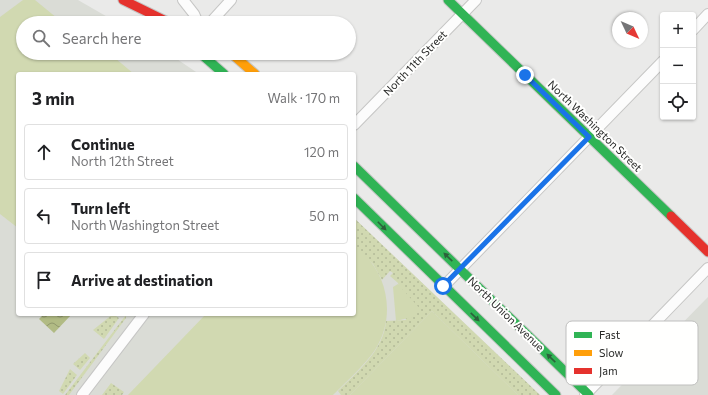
<!DOCTYPE html>
<html lang="en">
<head>
<meta charset="utf-8">
<style>
	body { margin:0; font-family:Commissioner,sans-serif; background:#f6f6f6; color:#202124 }
	.controls { position:absolute; right:12px; top:12px; display:grid; overflow:hidden; border-radius:4px; box-shadow:0 1px 3px #0004 }
	.controls button { width:36px; height:36px; display:grid; place-items:center; padding:0; border:0; border-bottom:1px solid #e0e0e0; background:#fff; color:#202124; font:20px sans-serif }
	.compass { position:absolute; left:612px; top:12px; width:36px; height:36px; border-radius:50%; background:#fff; box-shadow:0 1px 3px #0004; rotate:134deg }
	.stop { position:absolute; width:12px; height:12px; margin:-9px; border:3px solid #1a73e8; border-radius:50%; background:#fff }
	.stop.end { background:#1a73e8; border-color:#fff; box-shadow:0 1px 4px #0008 }
	.list { margin:0; padding:0; list-style:none }
	h2 { display:flex; justify-content:space-between; align-items:center; height:52px; margin:0; padding:0 16px; font-size:17px }
	h2 small { font-size:13px; font-weight:400; color:#757577 }
	.list li { display:grid; grid-template-columns:26px 1fr auto; gap:12px; align-items:center; box-sizing:border-box; height:56px; margin:0 8px 8px; padding:0 8px; border:1px solid #e0e0e0; border-radius:4px }
	.list b { display:block; font-size:15px; white-space:nowrap }
	.list p { margin:0; font-size:13px; white-space:nowrap; color:#757577 }
	.list em { font-size:13px; font-style:normal; color:#757577 }
	.icon { flex:none; width:22px; height:22px; fill:none; stroke:currentColor; stroke-width:2; stroke-linecap:round; stroke-linejoin:round }
	.map { position:relative; flex:none; width:708px; height:395px; overflow:hidden }
	.search { position:absolute; background:#fff; box-shadow:0 1px 3px #0004; left:16px; top:16px; width:340px; height:44px; display:flex; align-items:center; gap:10px; box-sizing:border-box; padding:0 14px; border-radius:22px; color:#757577; font-size:15px }
	.panel { position:absolute; background:#fff; box-shadow:0 1px 3px #0004; left:16px; top:72px; width:340px; height:244px; border-radius:4px }
	.map>svg:first-child { display:block }
</style>
</head>
<body>
<div class="map">
<svg width="708" height="395" viewBox="0 0 708 395">
	<defs>
		<pattern id="grass-dots" width="8" height="8" patternUnits="userSpaceOnUse"><rect width="8" height="8" fill="#d1d9b1"/><path d="M2 2h.1M6 6h.1" fill="none" stroke="#b3ba98" stroke-width="1.8" stroke-linecap="round"/></pattern>
		<pattern id="water-waves" width="16" height="10" patternUnits="userSpaceOnUse"><rect width="16" height="10" fill="#b1bb84"/><path d="M0 5q4-4 8 0t8 0" fill="none" stroke="#90986c"/></pattern>
	</defs>
	<rect width="100%" height="100%" fill="#eaeae9"/>
	<!-- built -->
	<g fill="#dadcd6">
		<polygon points="0,0 78,0 118,23 23,23 23,53 168,53 199,74 18,74 18,314 354,314 354,218 540,395 0,395"/>
		<polygon points="708,297 708,395 612,395"/>
	</g>
	<!-- grass -->
	<g fill="url(#grass-dots)">
		<path d="M354,218L540,395H518L432,311L350,395H341L338,391C357,372 384,350 386,321L406,320L398,283L390,276L393,273L390,271L382,280L373,264L354,246Z"/>
		<polygon points="113,314 119,318 104,339 93,330"/>
		<polygon points="126,315 126,318 69,395 65,395"/>
		<polygon points="85,353 90,358 80,370 73,364"/>
		<polygon points="70,369 77,375 63,394 59,391"/>
		<polygon points="111,383 124,392 122,395 102,395"/>
	</g>
	<!-- pitch -->
	<g fill="#d1d9b1">
		<polygon points="23,0 35,0 63,23 23,23 23,53 109,53 134,74 18,74 18,228 0,214 0,17"/>
		<path d="M354,246C388,269 397,316 375,350C364,366 347,381 333,395H128L206,314H354Z"/>
		<polygon points="398,284 421,310 412,317 396,321 393,287"/>
		<polygon points="432,311 518,395 350,395"/>
	</g>
	<!-- water -->
	<polygon fill="url(#water-waves)" points="44,314 72,314 54,333 39,319"/>
	<g fill="none" stroke-linecap="round" stroke-linejoin="round">
		<defs>
			<g id="street">
				<polyline points="183,0 194,14 198,23"/>
				<polyline points="210,23 231,0"/>
				<polyline points="693,30 708,14"/>
				<polyline points="354,125 476,0"/>
				<polyline points="443,287 663,61"/>
				<polyline points="82,395 144,314"/>
				<polyline points="585,395 708,268"/>
			</g>
			<g id="fast">
				<polyline points="448,0 671,216"/>
				<polyline points="200,53 224,74"/>
				<polyline points="354,166 589,395"/>
				<polyline points="354,198 556,395"/>
			</g>
			<polyline id="slow" points="231,53 255,74"/>
			<g id="jam">
				<polyline points="123,0 170,23"/>
				<polyline points="671,216 708,252"/>
			</g>
		</defs>
		<!-- street casing -->
		<use href="#street" stroke="#c6c6c5" stroke-width="12"/>
		<!-- fast casing -->
		<use href="#fast" stroke="#c6c6c5" stroke-width="11"/>
		<!-- slow casing -->
		<use href="#slow" stroke="#c6c6c5" stroke-width="11"/>
		<!-- jam casing -->
		<use href="#jam" stroke="#c6c6c5" stroke-width="11"/>
		<!-- street -->
		<use href="#street" stroke="#fcfcfc" stroke-width="10"/>
		<!-- fast -->
		<use href="#fast" stroke="#30b455" stroke-width="9"/>
		<!-- slow -->
		<use href="#slow" stroke="#ff9f0a" stroke-width="9"/>
		<!-- jam -->
		<use href="#jam" stroke="#e5322d" stroke-width="9"/>
	</g>
	<!-- one-way arrows -->
	<defs><path id="oneway-solid" d="M-6-.8H1V-3.2L6.5 0L1 3.2V.8H-6Z"/></defs>
	<g fill="#2c613b">
		<use href="#oneway-solid" transform="translate(382 226) rotate(45)"/>
		<use href="#oneway-solid" transform="translate(448 257) rotate(-136)"/>
		<use href="#oneway-solid" transform="translate(475 317) rotate(44)"/>
		<use href="#oneway-solid" transform="translate(551 358) rotate(-136)"/>
	</g>
	<g fill="none" stroke-linecap="round" stroke-linejoin="round">
		<!-- route -->
		<polyline stroke="#1a73e8" stroke-width="5" points="443,286 589,137 525,75"/>
	</g>
	<g text-anchor="middle" stroke-width="4" stroke-linejoin="round" paint-order="stroke">
		<!-- street labels -->
		<g font-size="11" fill="#292a29" stroke="#fffffe">
			<text transform="translate(415 63) rotate(-46)" y="4">North 11th Street</text>
			<text transform="translate(595 126) rotate(44)" y="4">North Washington Street</text>
			<text transform="translate(506 314) rotate(44)" y="4">North Union Avenue</text>
		</g>
	</g>
	<!-- legend -->
	<rect x="566" y="321" width="132" height="64" rx="6" fill="#fffffe" stroke="#bfbfbe" stroke-width="1"/>
	<rect x="574" y="332" width="18" height="6" fill="#30b455"/>
	<rect x="574" y="350" width="18" height="6" fill="#ff9f0a"/>
	<rect x="574" y="368" width="18" height="6" fill="#e5322d"/>
	<g font-size="11" fill="#292a29">
		<text x="599" y="339">Fast</text>
		<text x="599" y="357">Slow</text>
		<text x="599" y="375">Jam</text>
	</g>
</svg>
<div class="controls">
<button>+</button>
<button>−</button>
<button><svg class="icon" aria-label="locate" viewBox="0 0 24 24"><circle cx="12" cy="12" r="6"/><path d="M12 2v4M12 18v4M2 12h4M18 12h4"/></svg></button>
</div>
<svg class="compass" viewBox="-18 -18 36 36"><path d="M0-13l5 13h-10z" fill="#e53935"/><path d="M0 13l5-13h-10z" fill="#757577"/></svg>
<div class="stop" style="left:443px;top:286px"></div>
<div class="stop end" style="left:525px;top:75px"></div>
<div class="search"><svg class="icon" aria-label="search" viewBox="0 0 24 24"><circle cx="10" cy="10" r="6"/><path d="M15 15l6 6"/></svg>Search here</div>
<section class="panel">
<h2>3 min<small>Walk · 170 m</small></h2>
<ul class="list">
<li><svg class="icon" aria-label="ahead" viewBox="0 0 24 24"><path d="M12 20V5M6 11l6-6 6 6"/></svg><div><b>Continue</b><p>North 12th Street</p></div><em>120 m</em></li>
<li><svg class="icon" aria-label="left" viewBox="0 0 24 24"><path d="M17 20v-9H6M10 6l-5 5 5 5"/></svg><div><b>Turn left</b><p>North Washington Street</p></div><em>50 m</em></li>
<li><svg class="icon" aria-label="arrive" viewBox="0 0 24 24"><path d="M6 21V4h12l-3 4 3 4H6"/></svg><div><b>Arrive at destination</b></div></li>
</ul>
</section>
</div>
</body>
</html>
